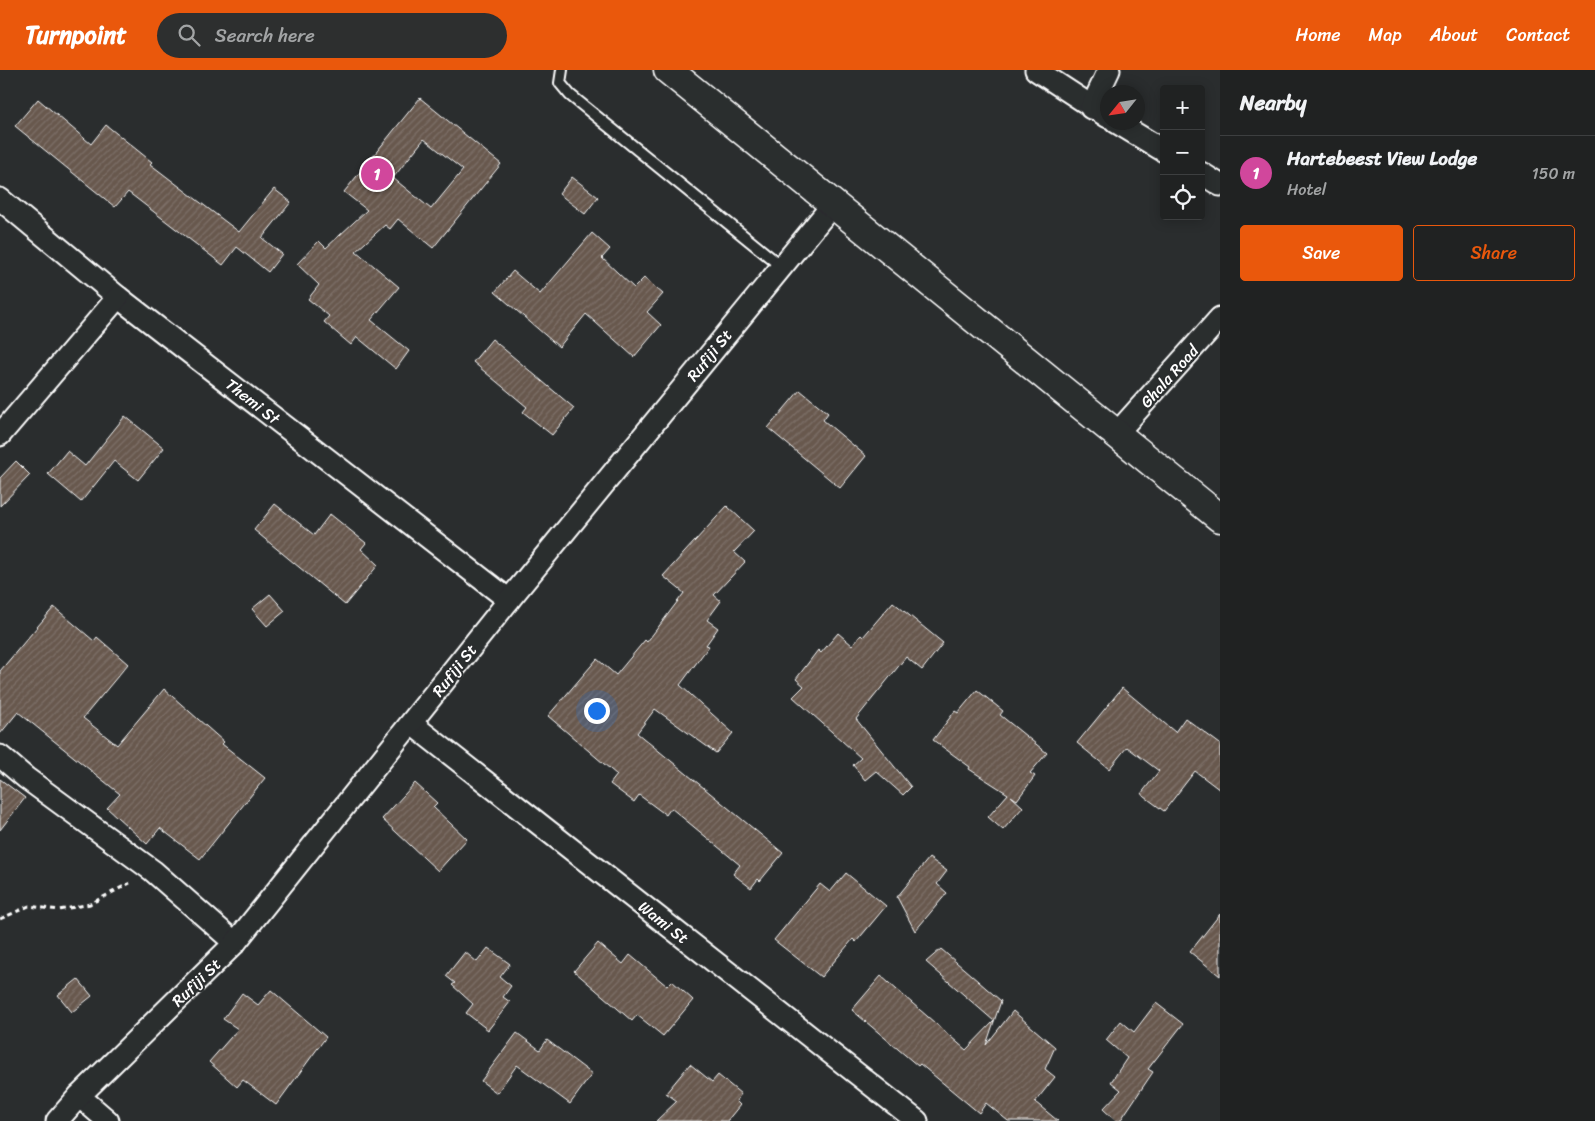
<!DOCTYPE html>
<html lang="en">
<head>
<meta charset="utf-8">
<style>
	body { margin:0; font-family:Sriracha,sans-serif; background:#2d2f2f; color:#f1f3f6 }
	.controls { position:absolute; right:15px; top:15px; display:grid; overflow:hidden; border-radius:5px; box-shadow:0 2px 12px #0003 }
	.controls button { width:45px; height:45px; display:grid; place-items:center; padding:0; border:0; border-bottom:1px solid #3d3f40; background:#202222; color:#f1f3f6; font:25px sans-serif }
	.compass { position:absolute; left:1100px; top:15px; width:45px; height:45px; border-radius:50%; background:#202222; box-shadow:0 2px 12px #0003; rotate:240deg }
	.you { position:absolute; left:596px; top:640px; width:18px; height:18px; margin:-12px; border:4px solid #fff; border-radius:50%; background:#1a73e8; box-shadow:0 0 0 8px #1a73e833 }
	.badge { display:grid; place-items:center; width:32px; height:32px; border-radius:50%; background:#ea580c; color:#fff; font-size:16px; font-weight:700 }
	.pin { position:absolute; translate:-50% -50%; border:2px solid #fff; box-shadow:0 1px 5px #0006 }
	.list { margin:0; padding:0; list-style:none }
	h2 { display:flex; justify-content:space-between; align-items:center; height:65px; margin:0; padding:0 20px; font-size:21px }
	h2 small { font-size:16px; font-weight:400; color:#a2a4a5 }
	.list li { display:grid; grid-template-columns:32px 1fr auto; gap:15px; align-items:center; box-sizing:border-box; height:75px; padding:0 20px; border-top:1px solid #3d3f40 }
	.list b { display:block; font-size:19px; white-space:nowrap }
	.list p { margin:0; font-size:16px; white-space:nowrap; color:#a2a4a5 }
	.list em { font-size:16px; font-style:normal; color:#a2a4a5 }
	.actions { display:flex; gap:10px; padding:15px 20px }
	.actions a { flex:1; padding:11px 0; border:1px solid #ea580c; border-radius:5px; text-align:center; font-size:18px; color:#ea580c }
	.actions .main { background:#ea580c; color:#fff }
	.icon { flex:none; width:28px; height:28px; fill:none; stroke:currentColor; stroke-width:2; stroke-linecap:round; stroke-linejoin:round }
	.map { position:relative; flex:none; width:1220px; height:1051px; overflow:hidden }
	header { display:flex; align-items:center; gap:30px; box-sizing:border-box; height:70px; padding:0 25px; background:#ea580c; color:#fff }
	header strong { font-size:24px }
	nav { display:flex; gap:28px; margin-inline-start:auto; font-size:18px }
	.search { width:350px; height:45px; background:#2d2f2f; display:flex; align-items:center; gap:12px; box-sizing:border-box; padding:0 18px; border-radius:28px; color:#a2a4a5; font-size:19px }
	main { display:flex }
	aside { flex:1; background:#202222 }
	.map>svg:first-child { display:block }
</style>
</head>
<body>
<header>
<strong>Turnpoint</strong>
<div class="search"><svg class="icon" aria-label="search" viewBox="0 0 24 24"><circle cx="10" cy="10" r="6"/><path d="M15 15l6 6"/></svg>Search here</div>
<nav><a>Home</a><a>Map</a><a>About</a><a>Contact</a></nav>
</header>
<main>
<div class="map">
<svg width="1220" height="1051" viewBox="0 0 1220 1051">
	<defs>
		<pattern id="building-hatch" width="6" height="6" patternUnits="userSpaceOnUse" patternTransform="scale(1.25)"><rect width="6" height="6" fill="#67584e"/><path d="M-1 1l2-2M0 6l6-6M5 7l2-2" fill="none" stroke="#7e7169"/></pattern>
	</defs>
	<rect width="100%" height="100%" fill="#2a2d2e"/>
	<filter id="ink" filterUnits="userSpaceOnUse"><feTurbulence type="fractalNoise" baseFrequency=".02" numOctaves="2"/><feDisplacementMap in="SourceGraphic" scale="10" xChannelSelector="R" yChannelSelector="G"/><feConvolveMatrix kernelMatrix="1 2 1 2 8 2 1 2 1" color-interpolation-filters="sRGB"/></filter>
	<g filter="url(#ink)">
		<!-- building -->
		<g fill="url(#building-hatch)" stroke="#fff" fill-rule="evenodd">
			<path d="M420,28L501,94L433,178L398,149L390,159L385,155L356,181L399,217L371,250L409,281L396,299L357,267L351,275L324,252L329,246L308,229L319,215L297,194L319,171L326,178L367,140L344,122ZM424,69L463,100L431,139L393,108Z"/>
			<polygon points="38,29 91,74 106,55 152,92 150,94 239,162 274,119 291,132 262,168 282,184 268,202 237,177 223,195 128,122 115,137 15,56"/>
			<polygon points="572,107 598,127 585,144 559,124"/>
			<polygon points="592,163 610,179 602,188 634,218 644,208 663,224 647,242 661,255 634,287 586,244 559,277 495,222 513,201 540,224"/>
			<polygon points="492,269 574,338 552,365 523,342 527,337 473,292"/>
			<polygon points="800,320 828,343 823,350 866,386 840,418 768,358"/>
			<polygon points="125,346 164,378 138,410 114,391 81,432 48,404 67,381 85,396"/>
			<polygon points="16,391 30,405 0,436 0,408"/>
			<polygon points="275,434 314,465 330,444 366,473 361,479 378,495 345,535 254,460"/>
			<polygon points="727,436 754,461 734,482 745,492 714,525 721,531 707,550 718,558 706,575 709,576 680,615 733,663 716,683 655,639 637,663 783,783 760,811 758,809 751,818 733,804 740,795 671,738 666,745 639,725 634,732 610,714 617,705 548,646 597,589 616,605 645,570 647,572 684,523 663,506"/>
			<polygon points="270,524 285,541 267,556 252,539"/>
			<polygon points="893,532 943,573 922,600 906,587 856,649 911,717 903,725 876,701 865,710 853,695 861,688 793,627 804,616 796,609 818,580 821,583 838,563 852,575 861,565 863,567"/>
			<polygon points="54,537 94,571 97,567 128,594 83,648 117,675 164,619 224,672 222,674 265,708 200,789 160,758 147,774 107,738 120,724 18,642 0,664 0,601"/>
			<polygon points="1122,618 1175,662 1185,648 1220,674 1220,720 1195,701 1164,741 1141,724 1159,701 1127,677 1109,699 1077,673"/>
			<polygon points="977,620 1003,641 1000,645 1047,683 1030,703 1035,706 1017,730 1011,726 1023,737 1003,760 988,747 1008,724 969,699 970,697 933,670 955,641 958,643"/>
			<polygon points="0,709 25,728 0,760"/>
			<polygon points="415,713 437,733 433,737 467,769 438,801 382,749"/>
			<polygon points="929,788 947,801 937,814 947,823 915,861 897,827"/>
			<polygon points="846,803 886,836 856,872 853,869 821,907 774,870 820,814 830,822"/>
			<polygon points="1220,844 1220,906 1190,882"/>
			<polygon points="598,873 623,894 630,885 667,916 672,911 693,930 663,966 637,945 632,951 574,901"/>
			<polygon points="488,878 510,894 500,907 511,916 503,927 510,932 488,960 466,943 473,934 452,915 455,913 446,906 465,882 477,892"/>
			<polygon points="941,879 1001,931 986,975 1013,941 1055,977 1045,999 1055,1007 1035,1032 1058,1051 1008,1051 986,1033 979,1043 920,994 918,996 852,940 881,906 966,980 994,951 926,892"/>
			<polygon points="78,909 92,926 72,942 58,925"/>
			<polygon points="271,920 326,967 276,1035 243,1010 237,1017 209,992 238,959 223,949 242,923 258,935"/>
			<polygon points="1156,933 1183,954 1148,999 1153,1002 1120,1051 1116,1051 1103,1039 1121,1020 1111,1012 1127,988 1106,970 1121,951 1134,962"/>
			<polygon points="517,963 540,980 547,970 592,1004 570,1034 517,995 497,1023 481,1011"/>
			<polygon points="690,994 712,1012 718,1005 741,1024 736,1031 740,1035 727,1051 656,1051 677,1031 666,1023"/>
		</g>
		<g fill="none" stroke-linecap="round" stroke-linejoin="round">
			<defs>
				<polyline id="lane" points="562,0 560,13 570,25 782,197"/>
				<g id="street">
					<polyline points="1036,0 1108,47"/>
					<polyline points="1091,38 1109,0"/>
					<polyline points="1116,52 1164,81"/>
					<polyline points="1201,103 1220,115"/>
					<polyline points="0,129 118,227 509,530"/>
					<polyline points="1117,363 1220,248"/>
					<polyline points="0,365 118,227"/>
					<polyline points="412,654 917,1051"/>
					<polyline points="0,686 26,708 153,801 235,873"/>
					<polyline points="79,1026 108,1051"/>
					<polyline points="57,1051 79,1026 235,873 509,530 834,133"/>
				</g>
				<polyline id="highway" points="668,0 1220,448"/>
			</defs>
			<!-- lane casing -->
			<use href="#lane" stroke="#fff" stroke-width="14"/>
			<!-- street casing -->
			<use href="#street" stroke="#fff" stroke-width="25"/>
			<!-- highway casing -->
			<use href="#highway" stroke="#fff" stroke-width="31"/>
			<!-- path -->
			<polyline stroke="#fff" stroke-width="3" stroke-dasharray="5 4" stroke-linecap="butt" points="0,849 29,836 59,840 90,834 130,813"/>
			<!-- lane -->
			<use href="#lane" stroke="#2a2d2e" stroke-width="10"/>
			<!-- street -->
			<use href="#street" stroke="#2a2d2e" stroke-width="21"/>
			<!-- highway -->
			<use href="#highway" stroke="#2a2d2e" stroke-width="28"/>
		</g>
	</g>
	<g text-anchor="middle" stroke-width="4" stroke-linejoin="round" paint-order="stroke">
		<!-- street labels -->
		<g font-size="16" fill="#fff" stroke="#2a2d2e">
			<text transform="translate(709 285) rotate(-51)" y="6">Rufiji St</text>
			<text transform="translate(1169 306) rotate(-48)" y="6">Ghala Road</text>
			<text transform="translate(253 331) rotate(38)" y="6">Themi St</text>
			<text transform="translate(454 600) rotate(-52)" y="6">Rufiji St</text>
			<text transform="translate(664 852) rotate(38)" y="6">Wami St</text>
			<text transform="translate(196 912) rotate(-44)" y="6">Rufiji St</text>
		</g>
	</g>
</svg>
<div class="controls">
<button>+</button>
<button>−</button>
<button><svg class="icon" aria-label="locate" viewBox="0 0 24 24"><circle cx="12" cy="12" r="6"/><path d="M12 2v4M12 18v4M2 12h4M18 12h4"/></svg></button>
</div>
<svg class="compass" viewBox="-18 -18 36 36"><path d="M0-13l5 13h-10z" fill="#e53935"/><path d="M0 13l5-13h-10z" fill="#a2a4a5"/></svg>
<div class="you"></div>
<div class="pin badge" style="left:377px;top:104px;background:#d1479c">1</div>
</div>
<aside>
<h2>Nearby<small></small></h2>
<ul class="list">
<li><span class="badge" style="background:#d1479c">1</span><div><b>Hartebeest View Lodge</b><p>Hotel</p></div><em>150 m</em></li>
</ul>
<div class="actions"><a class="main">Save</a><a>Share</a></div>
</aside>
</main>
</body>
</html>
